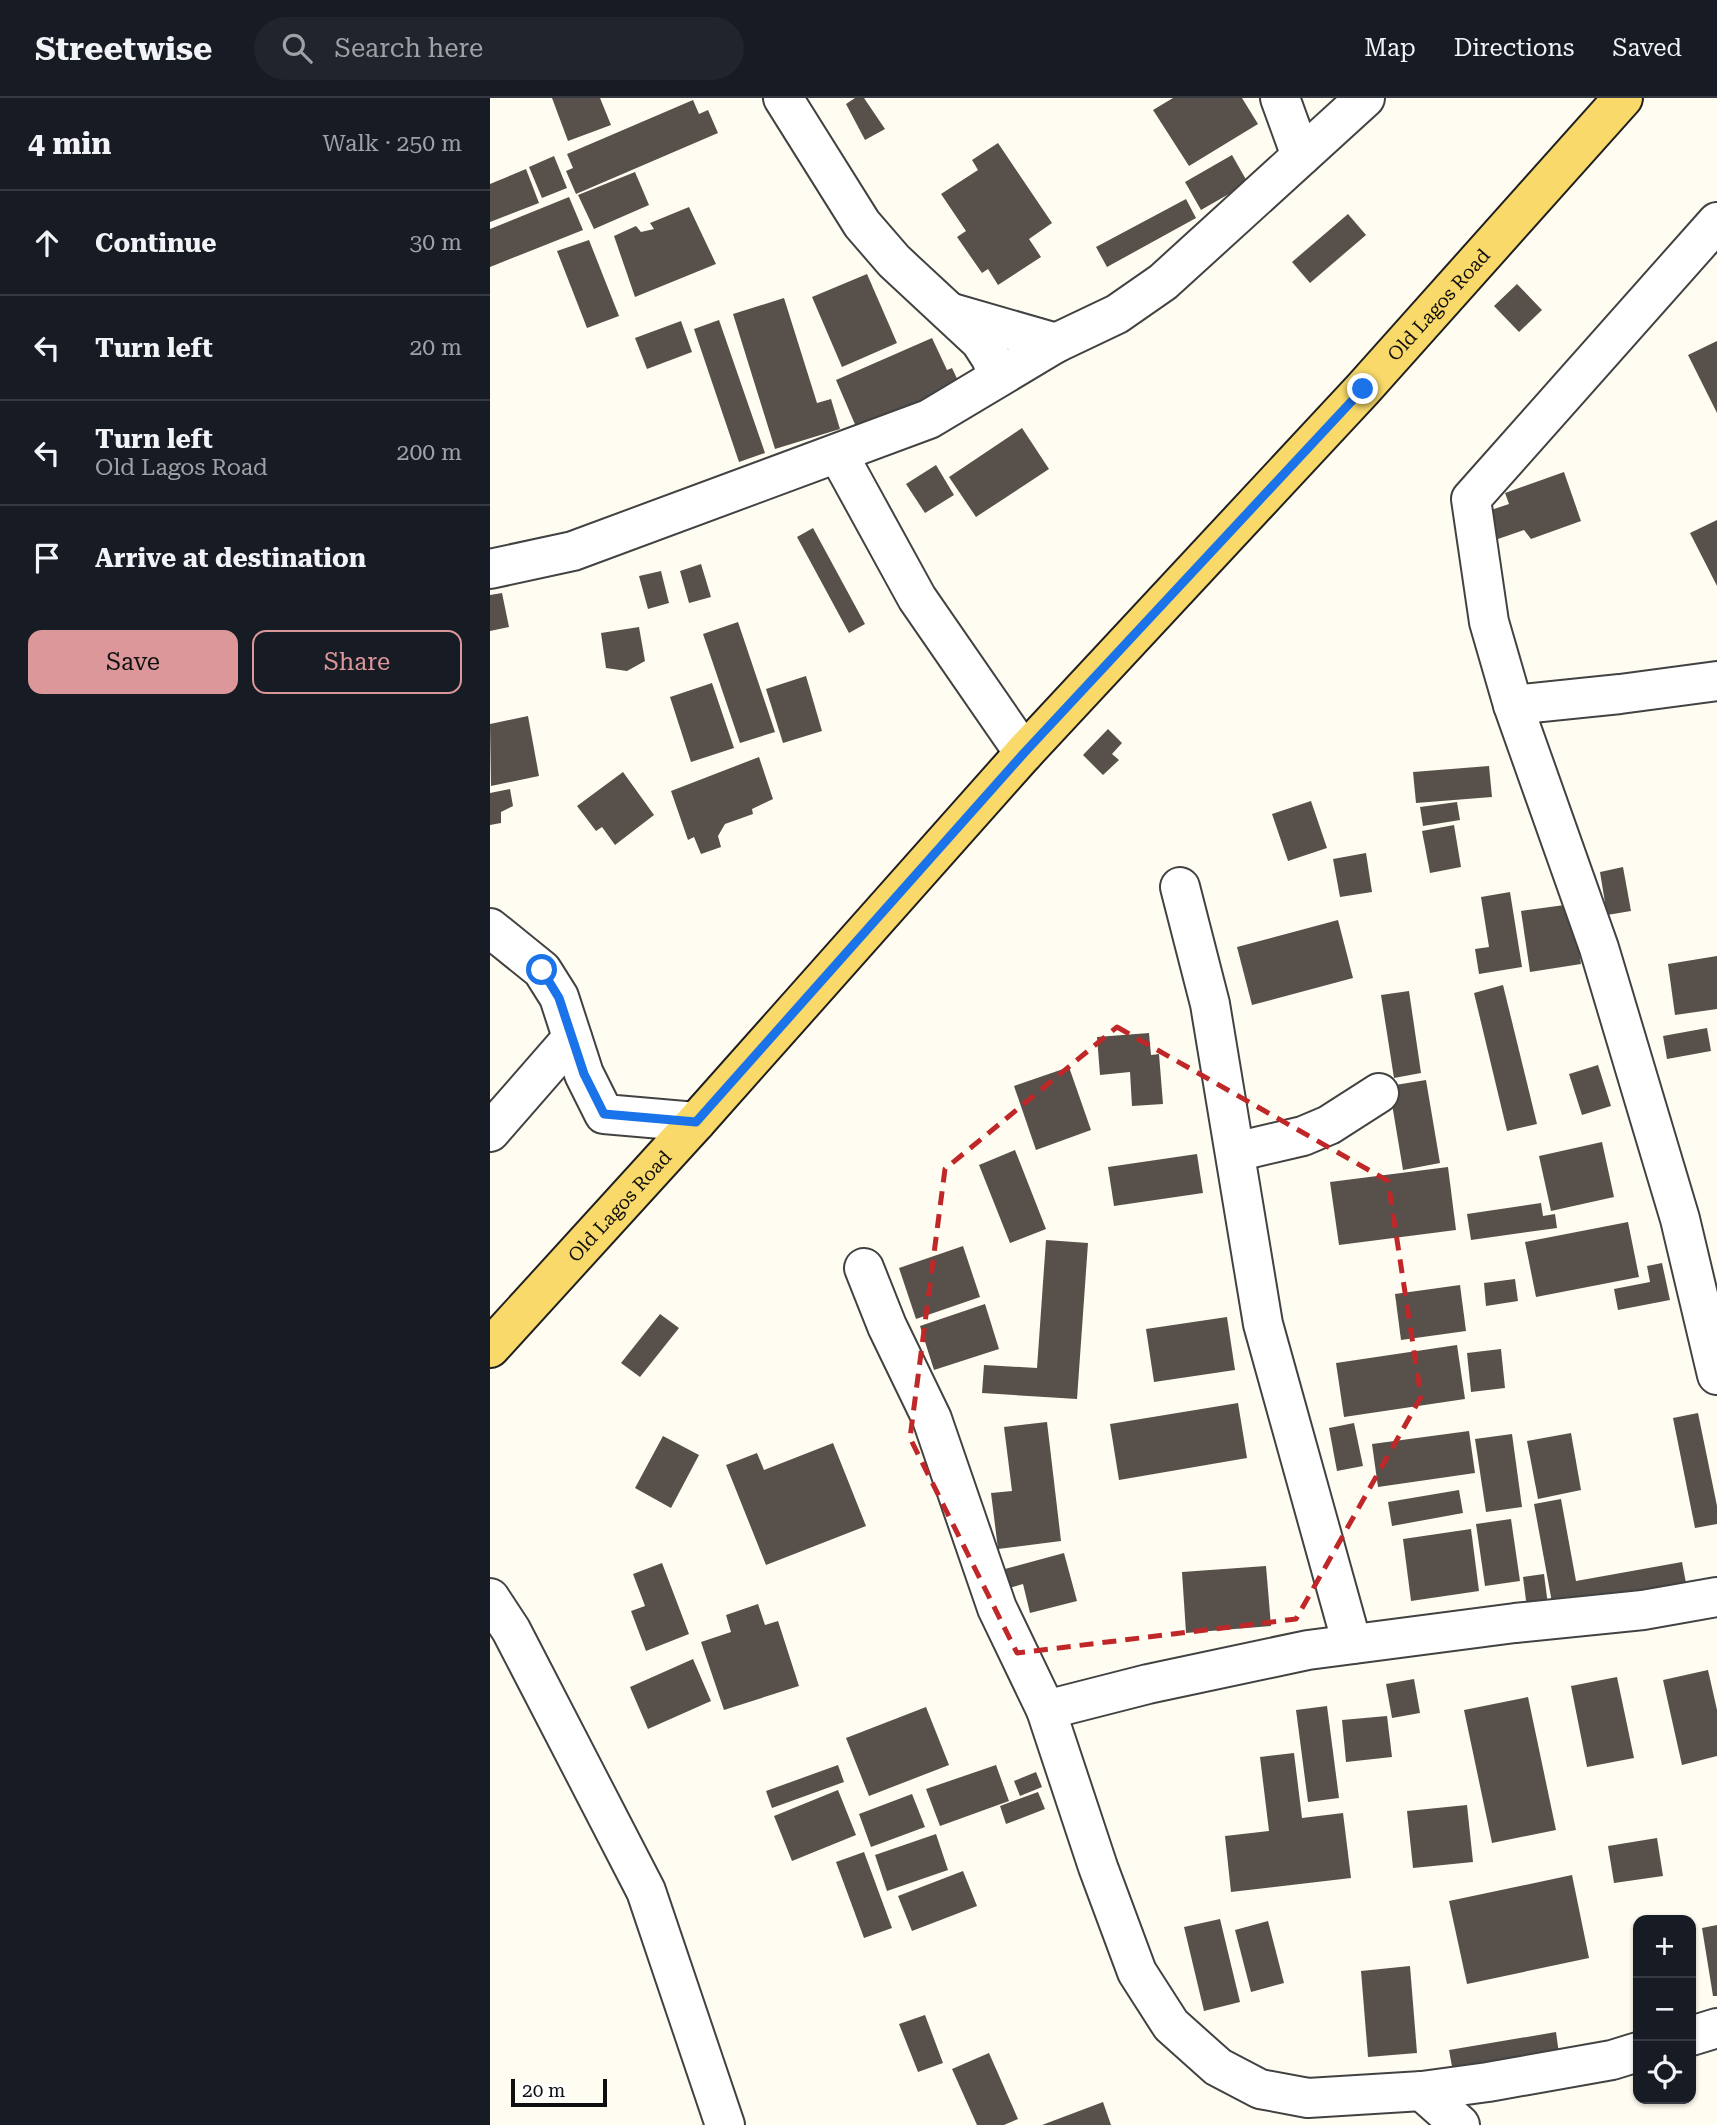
<!DOCTYPE html>
<html lang="en">
<head>
<meta charset="utf-8">
<style>
	body { margin:0; font-family:"Roboto Serif",serif; background:#20242c; color:#f1f3f6 }
	.controls { position:absolute; right:21px; bottom:21px; display:grid; overflow:hidden; border-radius:14px; box-shadow:0 2px 5px #0004 }
	.controls button { width:63px; height:63px; display:grid; place-items:center; padding:0; border:0; border-bottom:2px solid #363941; background:#171b24; color:#f1f3f6; font:35px sans-serif }
	.scale { position:absolute; left:21px; bottom:18px; width:96px; box-sizing:border-box; padding-left:7px; border:4px solid #0f0f0f; border-top:0; font-size:19px; line-height:24px; white-space:nowrap; color:#0f0f0f; -webkit-text-stroke:5px #fff; paint-order:stroke }
	.stop { position:absolute; width:21px; height:21px; margin:-16px; border:5px solid #1a73e8; border-radius:50%; background:#fff }
	.stop.end { background:#1a73e8; border-color:#fff; box-shadow:0 2px 7px #0008 }
	.list { margin:0; padding:0; list-style:none }
	h2 { display:flex; justify-content:space-between; align-items:center; height:91px; margin:0; padding:0 28px; font-size:30px }
	h2 small { font-size:23px; font-weight:400; color:#9ea1a6 }
	.list li { display:grid; grid-template-columns:46px 1fr auto; gap:21px; align-items:center; box-sizing:border-box; height:105px; padding:0 28px; border-top:2px solid #363941 }
	.list b { display:block; font-size:26px; white-space:nowrap }
	.list p { margin:0; font-size:23px; white-space:nowrap; color:#9ea1a6 }
	.list em { font-size:23px; font-style:normal; color:#9ea1a6 }
	.actions { display:flex; gap:14px; padding:21px 28px }
	.actions a { flex:1; padding:16px 0; border:2px solid #db979a; border-radius:14px; text-align:center; font-size:24px; color:#db979a }
	.actions .main { background:#db979a; color:#111 }
	.icon { flex:none; width:38px; height:38px; fill:none; stroke:currentColor; stroke-width:2; stroke-linecap:round; stroke-linejoin:round }
	.map { position:relative; flex:none; width:1227px; height:2027px; overflow:hidden }
	header { display:flex; align-items:center; gap:42px; box-sizing:border-box; height:98px; padding:0 35px; background:#171b24; border-bottom:2px solid #363941 }
	header strong { font-size:33px }
	nav { display:flex; gap:38px; margin-inline-start:auto; font-size:24px }
	.search { width:490px; height:63px; background:#20242c; display:flex; align-items:center; gap:18px; box-sizing:border-box; padding:0 24px; border-radius:38px; color:#9ea1a6; font-size:26px }
	main { display:flex }
	aside { flex:1; background:#171b24 }
	.map>svg:first-child { display:block }
</style>
</head>
<body>
<header>
<strong>Streetwise</strong>
<div class="search"><svg class="icon" aria-label="search" viewBox="0 0 24 24"><circle cx="10" cy="10" r="6"/><path d="M15 15l6 6"/></svg>Search here</div>
<nav><a>Map</a><a>Directions</a><a>Saved</a></nav>
</header>
<main>
<aside>
<h2>4 min<small>Walk · 250 m</small></h2>
<ul class="list">
<li><svg class="icon" aria-label="ahead" viewBox="0 0 24 24"><path d="M12 20V5M6 11l6-6 6 6"/></svg><div><b>Continue</b></div><em>30 m</em></li>
<li><svg class="icon" aria-label="left" viewBox="0 0 24 24"><path d="M17 20v-9H6M10 6l-5 5 5 5"/></svg><div><b>Turn left</b></div><em>20 m</em></li>
<li><svg class="icon" aria-label="left" viewBox="0 0 24 24"><path d="M17 20v-9H6M10 6l-5 5 5 5"/></svg><div><b>Turn left</b><p>Old Lagos Road</p></div><em>200 m</em></li>
<li><svg class="icon" aria-label="arrive" viewBox="0 0 24 24"><path d="M6 21V4h12l-3 4 3 4H6"/></svg><div><b>Arrive at destination</b></div></li>
</ul>
<div class="actions"><a class="main">Save</a><a>Share</a></div>
</aside>
<div class="map">
<svg width="1227" height="2027" viewBox="0 0 1227 2027">
	<rect width="100%" height="100%" fill="#fffdf1"/>
	<!-- building -->
	<g fill="#58514b">
		<polygon points="62,0 110,0 121,27 78,43"/>
		<polygon points="365,0 374,0 395,31 375,42 356,6"/>
		<polygon points="683,0 752,0 768,26 699,68 663,12"/>
		<polygon points="203,2 209,16 218,12 228,35 86,96 76,73 83,70 77,56"/>
		<polygon points="508,45 562,125 539,141 551,159 508,187 498,171 492,175 467,139 476,133 451,96 488,72 482,62"/>
		<polygon points="742,57 758,85 711,112 695,84"/>
		<polygon points="64,58 77,90 52,100 39,69"/>
		<polygon points="36,71 49,105 0,124 0,86"/>
		<polygon points="145,74 159,107 104,131 88,97"/>
		<polygon points="79,99 93,132 0,169 0,131"/>
		<polygon points="696,101 706,120 617,169 606,149"/>
		<polygon points="199,109 226,166 145,199 124,138 146,128 151,134 164,131 160,125"/>
		<polygon points="858,116 876,137 820,185 802,164"/>
		<polygon points="99,142 129,218 97,230 67,153"/>
		<polygon points="377,176 407,245 352,269 322,199"/>
		<polygon points="1027,186 1052,212 1029,234 1004,208"/>
		<polygon points="294,200 327,305 341,301 350,331 285,351 243,216"/>
		<polygon points="229,222 275,355 249,364 204,231"/>
		<polygon points="191,223 202,254 157,271 145,240"/>
		<polygon points="442,240 457,272 462,270 473,293 370,338 346,282"/>
		<polygon points="1227,243 1227,315 1198,257"/>
		<polygon points="532,330 559,371 486,419 459,379"/>
		<polygon points="446,367 464,397 435,415 416,386"/>
		<polygon points="1074,374 1091,423 1041,441 1034,432 1008,441 998,413 1019,406 1015,395"/>
		<polygon points="1227,422 1227,488 1200,435"/>
		<polygon points="323,430 375,526 359,535 307,439"/>
		<polygon points="211,466 221,499 199,505 190,473"/>
		<polygon points="171,473 179,505 158,511 149,478"/>
		<polygon points="12,495 19,529 0,533 0,497"/>
		<polygon points="248,524 285,634 250,645 213,536"/>
		<polygon points="149,529 155,563 137,573 116,570 111,535"/>
		<polygon points="316,578 332,633 293,645 276,591"/>
		<polygon points="222,585 244,650 201,664 180,599"/>
		<polygon points="38,618 49,678 1,688 0,626"/>
		<polygon points="618,631 632,645 622,656 629,662 613,677 593,657"/>
		<polygon points="269,659 283,701 262,711 263,716 235,726 228,738 231,749 211,756 204,739 198,742 181,693"/>
		<polygon points="999,668 1002,699 926,705 923,674"/>
		<polygon points="133,674 164,717 125,747 112,729 106,733 87,708"/>
		<polygon points="20,691 23,708 11,714 11,725 0,727 0,695"/>
		<polygon points="821,703 837,750 798,763 782,716"/>
		<polygon points="967,704 970,722 933,728 930,709"/>
		<polygon points="964,727 971,769 940,775 932,733"/>
		<polygon points="876,755 882,794 850,799 843,761"/>
		<polygon points="1133,769 1141,813 1117,817 1110,774"/>
		<polygon points="1020,794 1032,869 989,876 985,851 999,849 991,799"/>
		<polygon points="1082,806 1091,866 1040,874 1031,813"/>
		<polygon points="848,822 863,880 762,907 747,849"/>
		<polygon points="1227,858 1227,911 1185,917 1178,866"/>
		<polygon points="1013,887 1047,1026 1017,1033 984,895"/>
		<polygon points="919,893 931,975 904,980 891,897"/>
		<polygon points="1217,930 1221,953 1177,961 1173,938"/>
		<polygon points="659,935 661,957 669,956 673,1006 642,1008 640,974 610,977 607,939"/>
		<polygon points="1108,967 1121,1008 1092,1017 1079,976"/>
		<polygon points="579,969 601,1032 546,1052 524,988"/>
		<polygon points="936,982 950,1065 913,1072 899,988"/>
		<polygon points="1112,1044 1124,1099 1061,1113 1049,1058"/>
		<polygon points="525,1052 556,1131 520,1145 489,1067"/>
		<polygon points="707,1056 713,1095 624,1108 618,1069"/>
		<polygon points="958,1069 966,1132 849,1147 840,1084"/>
		<polygon points="1051,1105 1053,1118 1065,1116 1067,1130 981,1142 977,1116"/>
		<polygon points="1138,1124 1149,1179 1046,1199 1035,1144"/>
		<polygon points="556,1142 598,1145 587,1301 492,1295 494,1267 547,1270"/>
		<polygon points="473,1148 490,1199 426,1221 409,1170"/>
		<polygon points="1172,1165 1180,1202 1128,1212 1124,1191 1160,1184 1157,1168"/>
		<polygon points="1025,1181 1028,1203 996,1208 994,1185"/>
		<polygon points="970,1187 976,1233 911,1242 905,1196"/>
		<polygon points="495,1206 509,1251 444,1272 430,1228"/>
		<polygon points="170,1216 189,1230 150,1279 131,1265"/>
		<polygon points="737,1219 745,1272 664,1284 656,1231"/>
		<polygon points="967,1247 975,1301 854,1319 846,1265"/>
		<polygon points="1011,1251 1015,1290 981,1294 977,1255"/>
		<polygon points="748,1305 757,1360 629,1382 620,1326"/>
		<polygon points="1208,1315 1227,1408 1227,1426 1205,1430 1183,1320"/>
		<polygon points="557,1324 571,1443 508,1451 501,1395 522,1393 514,1329"/>
		<polygon points="864,1325 873,1368 847,1373 839,1330"/>
		<polygon points="979,1333 985,1375 888,1389 882,1346"/>
		<polygon points="1081,1335 1091,1392 1048,1401 1037,1343"/>
		<polygon points="1022,1336 1032,1409 996,1414 985,1341"/>
		<polygon points="173,1338 209,1357 181,1410 145,1390"/>
		<polygon points="343,1345 376,1428 276,1467 236,1367 267,1355 274,1372"/>
		<polygon points="969,1392 973,1415 902,1428 898,1404"/>
		<polygon points="1071,1401 1086,1483 1192,1464 1196,1485 1063,1510 1044,1406"/>
		<polygon points="1021,1421 1030,1483 995,1488 986,1426"/>
		<polygon points="981,1431 989,1493 921,1503 913,1441"/>
		<polygon points="574,1455 587,1503 540,1515 533,1486 516,1491 511,1472"/>
		<polygon points="172,1465 199,1536 156,1553 141,1513 155,1508 143,1476"/>
		<polygon points="776,1468 781,1528 696,1535 692,1474"/>
		<polygon points="1054,1476 1058,1507 1037,1510 1033,1479"/>
		<polygon points="268,1506 275,1527 288,1523 309,1588 234,1612 211,1544 241,1534 236,1517"/>
		<polygon points="203,1561 221,1603 158,1631 140,1589"/>
		<polygon points="1218,1572 1227,1612 1227,1658 1192,1667 1173,1582"/>
		<polygon points="1127,1579 1144,1660 1097,1669 1081,1588"/>
		<polygon points="924,1581 930,1615 902,1620 896,1586"/>
		<polygon points="1038,1599 1066,1732 1002,1745 974,1612"/>
		<polygon points="837,1608 849,1700 818,1704 806,1612"/>
		<polygon points="436,1609 459,1667 379,1698 356,1640"/>
		<polygon points="897,1618 902,1659 856,1664 852,1622"/>
		<polygon points="804,1655 812,1720 853,1715 861,1780 741,1794 735,1738 779,1733 770,1659"/>
		<polygon points="348,1667 354,1684 282,1710 276,1693"/>
		<polygon points="506,1667 519,1703 450,1728 436,1691"/>
		<polygon points="546,1674 552,1689 530,1698 524,1683"/>
		<polygon points="348,1692 366,1737 302,1763 284,1718"/>
		<polygon points="548,1694 555,1711 516,1726 510,1708"/>
		<polygon points="422,1696 435,1729 381,1749 369,1716"/>
		<polygon points="977,1707 983,1764 923,1770 917,1713"/>
		<polygon points="446,1736 458,1772 397,1793 385,1757"/>
		<polygon points="1167,1740 1173,1778 1124,1785 1118,1748"/>
		<polygon points="374,1754 402,1830 374,1840 346,1764"/>
		<polygon points="473,1773 487,1808 422,1833 408,1798"/>
		<polygon points="1082,1777 1099,1860 977,1886 959,1803"/>
		<polygon points="730,1821 750,1904 714,1913 694,1829"/>
		<polygon points="778,1823 794,1885 761,1894 745,1832"/>
		<polygon points="1227,1827 1227,1898 1223,1898 1212,1830"/>
		<polygon points="920,1868 927,1955 878,1959 871,1873"/>
		<polygon points="435,1917 453,1965 428,1974 409,1926"/>
		<polygon points="1066,1934 1069,1956 963,1974 959,1952"/>
		<polygon points="499,1955 528,2021 514,2027 487,2027 462,1971"/>
		<polygon points="613,2004 621,2027 552,2027"/>
	</g>
	<g fill="none" stroke-linecap="round" stroke-linejoin="round">
		<defs>
			<g id="minor">
				<polyline points="293,0 372,126 404,163 490,243 501,260 508,279"/>
				<polyline points="790,0 811,58"/>
				<polyline points="1227,124 981,401 999,524 1023,607 1109,850 1190,1121 1227,1277"/>
				<polyline points="462,215 566,245"/>
				<polyline points="348,356 427,500 534,655"/>
				<polyline points="0,471 83,453 439,321 566,245 627,216 673,184 875,0"/>
				<polyline points="1023,607 1130,596 1227,583"/>
				<polyline points="690,789 720,906 773,1226 862,1546"/>
				<polyline points="0,830 52,872 69,899 94,976 114,1016 206,1024"/>
				<polyline points="0,1034 82,940"/>
				<polyline points="745,1054 813,1038 839,1027 889,995"/>
				<polyline points="374,1170 397,1228 442,1321 507,1510 556,1612 608,1769 647,1874 681,1927 728,1969 770,1991 818,2000 932,1993 998,1984 1122,1962 1148,1954"/>
				<polyline points="0,1500 21,1532 156,1793 235,2027"/>
				<polyline points="556,1612 658,1586 818,1552 1025,1525 1153,1512 1227,1499"/>
				<polyline points="1201,1938 1227,1930"/>
				<polyline points="932,1993 970,2027"/>
			</g>
			<g id="major">
				<path id="s1" d="M0,1250L206,1024L534,655L873,291L1133,0"/>
			</g>
		</defs>
		<!-- minor casing -->
		<use href="#minor" stroke="#424242" stroke-width="42"/>
		<!-- major casing -->
		<use href="#major" stroke="#202020" stroke-width="42"/>
		<!-- minor -->
		<use href="#minor" stroke="#fff" stroke-width="38"/>
		<!-- major -->
		<use href="#major" stroke="#f8d969" stroke-width="38"/>
	</g>
	<g fill="none" stroke-linecap="round" stroke-linejoin="round">
		<!-- route -->
		<polyline stroke="#1a73e8" stroke-width="9" points="52,872 69,900 94,976 114,1016 206,1024 534,655 873,291"/>
	</g>
	<!-- marked area -->
	<path fill="none" stroke="#c02729" stroke-width="5" stroke-dasharray="14 9" stroke-linejoin="round" d="M627,929L898,1083L931,1299L806,1521L527,1555L420,1340L455,1071Z"/>
	<g text-anchor="middle" stroke-width="7" stroke-linejoin="round" paint-order="stroke">
		<!-- street labels -->
		<g font-size="19" fill="#0f0f0f" stroke="#fff">
			<text dy="7" stroke="none"><textPath href="#s1" startOffset="1410">Old Lagos Road</textPath></text>
			<text dy="7" stroke="none"><textPath href="#s1" startOffset="192">Old Lagos Road</textPath></text>
		</g>
	</g>
</svg>
<div class="controls">
<button>+</button>
<button>−</button>
<button><svg class="icon" aria-label="locate" viewBox="0 0 24 24"><circle cx="12" cy="12" r="6"/><path d="M12 2v4M12 18v4M2 12h4M18 12h4"/></svg></button>
</div>
<div class="scale">20 m</div>
<div class="stop" style="left:52px;top:872px"></div>
<div class="stop end" style="left:873px;top:291px"></div>
</div>
</main>
</body>
</html>
